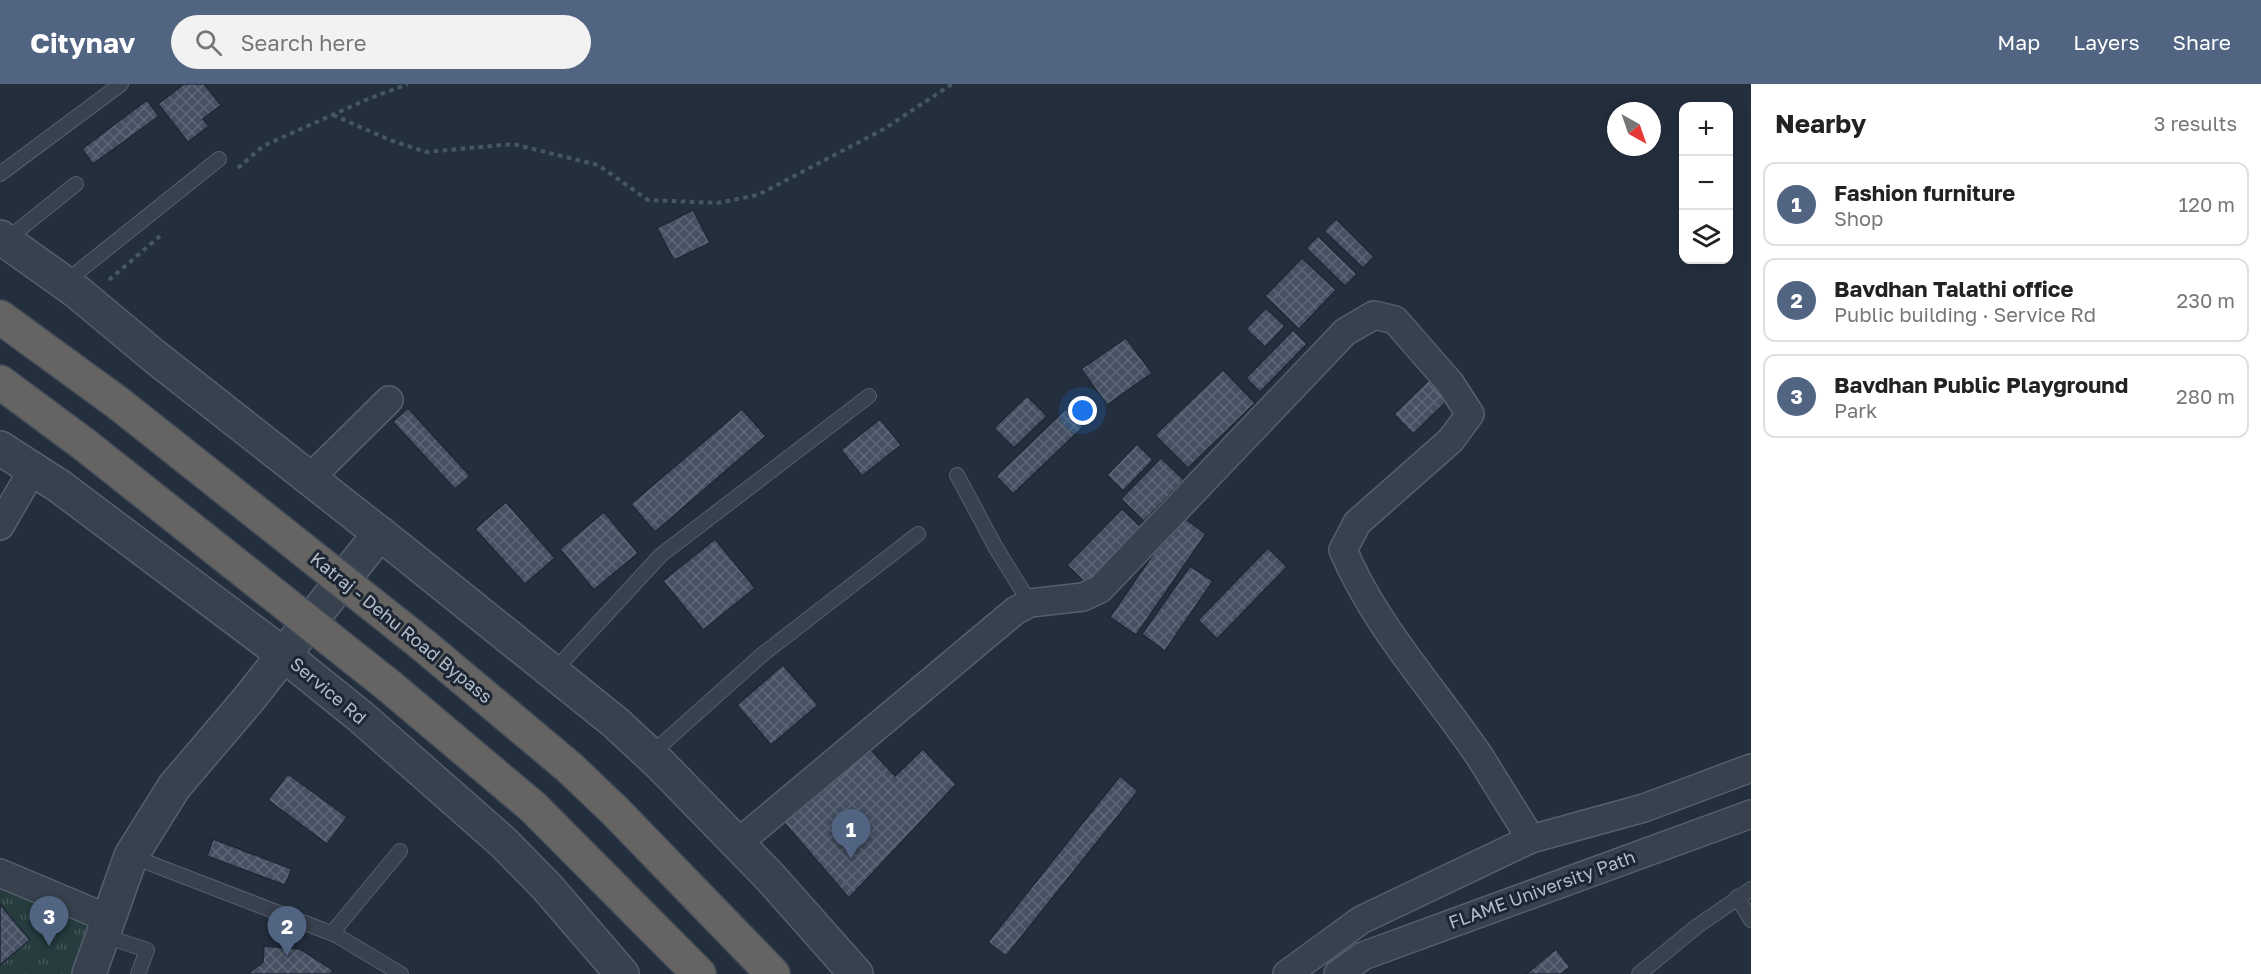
<!DOCTYPE html>
<html lang="en">
<head>
<meta charset="utf-8">
<style>
	body { margin:0; font-family:"Golos Text",sans-serif; background:#f2f2f2; color:#222 }
	.controls { position:absolute; right:18px; top:18px; display:grid; overflow:hidden; border-radius:12px; box-shadow:0 3px 15px #0003 }
	.controls button { width:54px; height:54px; display:grid; place-items:center; padding:0; border:0; border-bottom:2px solid #e0e0e0; background:#fff; color:#222; font:30px sans-serif }
	.compass { position:absolute; left:1607px; top:18px; width:54px; height:54px; border-radius:50%; background:#fff; box-shadow:0 3px 15px #0003; rotate:140deg }
	.you { position:absolute; left:1083px; top:327px; width:21px; height:21px; margin:-15px; border:4px solid #fff; border-radius:50%; background:#1a73e8; box-shadow:0 0 0 9px #1a73e833 }
	.badge { display:grid; place-items:center; width:39px; height:39px; border-radius:50%; background:#516482; color:#fff; font-size:20px; font-weight:700 }
	.pin { position:absolute; translate:-50% -50px; filter:drop-shadow(0 2px 3px #0008) }
	.pin::after { content:''; position:absolute; top:32px; width:21px; height:18px; background:inherit; clip-path:polygon(0 0,100% 0,50% 100%) }
	.list { margin:0; padding:0; list-style:none }
	h2 { display:flex; justify-content:space-between; align-items:center; height:78px; margin:0; padding:0 24px; font-size:26px }
	h2 small { font-size:20px; font-weight:400; color:#767676 }
	.list li { display:grid; grid-template-columns:39px 1fr auto; gap:18px; align-items:center; box-sizing:border-box; height:84px; margin:0 12px 12px; padding:0 12px; border:2px solid #e0e0e0; border-radius:12px }
	.list b { display:block; font-size:22px; white-space:nowrap }
	.list p { margin:0; font-size:20px; white-space:nowrap; color:#767676 }
	.list em { font-size:20px; font-style:normal; color:#767676 }
	.icon { flex:none; width:33px; height:33px; fill:none; stroke:currentColor; stroke-width:2; stroke-linecap:round; stroke-linejoin:round }
	.map { position:relative; flex:none; width:1751px; height:890px; overflow:hidden }
	header { display:flex; align-items:center; gap:36px; box-sizing:border-box; height:84px; padding:0 30px; background:#516482; color:#fff }
	header strong { font-size:28px }
	nav { display:flex; gap:33px; margin-inline-start:auto; font-size:21px }
	.search { width:420px; height:54px; background:#f2f2f2; display:flex; align-items:center; gap:15px; box-sizing:border-box; padding:0 21px; border-radius:33px; color:#767676; font-size:22px }
	main { display:flex }
	aside { flex:1; background:#fff }
	.map>svg:first-child { display:block }
</style>
</head>
<body>
<header>
<strong>Citynav</strong>
<div class="search"><svg class="icon" aria-label="search" viewBox="0 0 24 24"><circle cx="10" cy="10" r="6"/><path d="M15 15l6 6"/></svg>Search here</div>
<nav><a>Map</a><a>Layers</a><a>Share</a></nav>
</header>
<main>
<div class="map">
<svg width="1751" height="890" viewBox="0 0 1751 890">
	<defs>
		<pattern id="grass-tufts" width="24" height="20" patternUnits="userSpaceOnUse" patternTransform="scale(1.5)"><rect width="24" height="20" fill="#263c3f"/><path d="M3 7l-1-3M5 7V3M7 7l1-3M15 17l-1-3M17 17v-4M19 17l1-3" fill="none" stroke="#435659"/></pattern>
		<pattern id="building-cross-hatch" width="8" height="8" patternUnits="userSpaceOnUse" patternTransform="scale(1.5)"><rect width="8" height="8" fill="#455162"/><path d="M0 0l8 8M0 8l8-8" fill="none" stroke="#5d6877"/></pattern>
	</defs>
	<rect width="100%" height="100%" fill="#242f3e"/>
	<!-- grass -->
	<polygon fill="url(#grass-tufts)" points="0,785 107,834 88,890 0,890"/>
	<!-- building -->
	<g fill="url(#building-cross-hatch)" stroke="#1f2835" stroke-width="1.5">
		<polygon points="184,0 204,0 221,21 203,35 209,42 188,58 158,20"/>
		<polygon points="147,16 159,32 93,80 82,65"/>
		<polygon points="693,126 710,159 674,176 657,144"/>
		<polygon points="1336,135 1374,173 1363,184 1324,147"/>
		<polygon points="1318,152 1357,190 1345,202 1306,164"/>
		<polygon points="1302,174 1336,206 1299,245 1265,212"/>
		<polygon points="1266,224 1285,242 1265,263 1246,245"/>
		<polygon points="1293,246 1307,260 1260,308 1246,294"/>
		<polygon points="1126,254 1152,289 1107,321 1081,285"/>
		<polygon points="1223,286 1255,319 1188,384 1155,351"/>
		<polygon points="1431,294 1450,314 1413,350 1394,330"/>
		<polygon points="1027,312 1047,332 1014,364 994,344"/>
		<polygon points="408,324 470,392 455,405 393,338"/>
		<polygon points="742,325 766,352 655,448 631,420"/>
		<polygon points="1066,325 1083,343 1013,410 996,392"/>
		<polygon points="880,335 901,361 862,392 841,366"/>
		<polygon points="1137,360 1153,376 1123,407 1107,391"/>
		<polygon points="1161,374 1184,396 1144,437 1121,415"/>
		<polygon points="506,418 555,474 525,500 475,445"/>
		<polygon points="1122,425 1148,450 1093,506 1067,481"/>
		<polygon points="604,428 638,469 594,506 560,465"/>
		<polygon points="1180,431 1206,450 1136,551 1110,533"/>
		<polygon points="715,455 755,504 703,546 663,497"/>
		<polygon points="1268,464 1287,483 1217,555 1198,536"/>
		<polygon points="1190,482 1213,497 1165,567 1142,550"/>
		<polygon points="783,581 818,621 771,661 737,621"/>
		<polygon points="869,664 895,692 923,665 956,700 849,814 781,735"/>
		<polygon points="288,690 347,733 327,760 268,716"/>
		<polygon points="1120,692 1138,707 1006,872 988,858"/>
		<polygon points="213,755 292,785 285,801 207,772"/>
		<polygon points="0,820 30,856 0,881"/>
		<polygon points="264,862 300,865 333,886 331,890 248,890 263,878"/>
		<polygon points="1556,865 1570,883 1561,890 1526,890"/>
	</g>
	<g fill="none" stroke-linecap="round" stroke-linejoin="round">
		<defs>
			<g id="service">
				<polyline points="0,90 121,0"/>
				<polyline points="5,157 76,100"/>
				<polyline points="64,199 219,75"/>
				<polyline points="957,391 996,464 1030,519"/>
				<polyline points="553,588 661,471 869,312"/>
				<polyline points="650,671 763,570 918,450"/>
				<polyline points="131,772 336,851 401,890"/>
				<polyline points="1737,813 1751,836"/>
				<polyline points="332,849 400,767"/>
				<polyline points="102,851 147,866 138,890"/>
				<polyline points="1639,890 1696,843 1751,805"/>
			</g>
			<g id="minor">
				<polyline points="310,394 389,316"/>
				<polyline points="0,442 33,385"/>
				<path d="M738,759L1015,527L1030,519L1083,513L1100,505L1345,248L1374,231L1395,236L1450,299L1470,330L1451,356L1357,439L1343,466C1375,542 1434,605 1480,673C1497,700 1514,728 1531,755"/>
				<polyline points="0,789 107,834"/>
				<polyline points="1287,890 1361,836 1531,755 1644,724 1751,684"/>
				<polyline points="1338,890 1363,872 1751,730"/>
			</g>
			<g id="tertiary">
				<polyline points="0,153 76,207 154,272 402,467 616,639 660,680 770,793 856,890"/>
				<polyline points="0,364 59,402 284,571 361,633 504,759 547,803 622,890"/>
				<polyline points="89,890 131,772 174,703 248,616 380,449"/>
			</g>
			<g id="trunk">
				<polyline points="0,233 118,319"/>
				<polyline points="0,298 85,361"/>
				<polyline points="570,684 615,727 773,890"/>
				<polyline points="533,723 699,890"/>
			</g>
		</defs>
		<!-- service casing -->
		<use href="#service" stroke="#565f6c" stroke-width="16"/>
		<!-- minor casing -->
		<use href="#minor" stroke="#565f6c" stroke-width="30"/>
		<!-- tertiary casing -->
		<use href="#tertiary" stroke="#565f6c" stroke-width="36"/>
		<!-- trunk casing -->
		<use href="#trunk" stroke="#434c59" stroke-width="36"/>
		<!-- path -->
		<g stroke="#44595c" stroke-width="4" stroke-dasharray="4.5 4.5" stroke-linecap="butt">
			<polyline points="333,31 390,56 426,68 513,60 598,81 648,116 717,119 758,111 884,45 952,0"/>
			<polyline points="238,84 263,62 368,15 408,0"/>
			<polyline points="109,196 160,152"/>
		</g>
		<!-- service -->
		<use href="#service" stroke="#38414e" stroke-width="14"/>
		<!-- minor -->
		<use href="#minor" stroke="#38414e" stroke-width="27"/>
		<!-- tertiary -->
		<use href="#tertiary" stroke="#38414e" stroke-width="33"/>
		<!-- trunk -->
		<use href="#trunk" stroke="#656462" stroke-width="33"/>
		<defs>
			<g id="trunk-bridge">
				<polyline points="118,319 422,560 570,684"/>
				<polyline points="85,361 388,601 533,723"/>
			</g>
		</defs>
		<!-- trunk-bridge casing -->
		<use href="#trunk-bridge" stroke="#434c59" stroke-width="36" stroke-linecap="butt"/>
		<!-- trunk-bridge -->
		<use href="#trunk-bridge" stroke="#656462" stroke-width="33"/>
	</g>
	<g text-anchor="middle" stroke-width="6" stroke-linejoin="round" paint-order="stroke">
		<!-- street labels -->
		<g font-size="18" fill="#b4bcc9" stroke="#1d2633">
			<text transform="translate(401 544) rotate(39)" y="6">Katraj - Dehu Road Bypass</text>
			<text transform="translate(328 607) rotate(40)" y="6">Service Rd</text>
			<text transform="translate(1542 806) rotate(-20)" y="6">FLAME University Path</text>
		</g>
	</g>
</svg>
<div class="controls">
<button>+</button>
<button>−</button>
<button><svg class="icon" aria-label="layers" viewBox="0 0 24 24"><path d="M12 4l9 5-9 5-9-5zM3 14l9 5 9-5"/></svg></button>
</div>
<svg class="compass" viewBox="-18 -18 36 36"><path d="M0-13l5 13h-10z" fill="#e53935"/><path d="M0 13l5-13h-10z" fill="#767676"/></svg>
<div class="you"></div>
<div class="pin badge" style="left:851px;top:775px">1</div>
<div class="pin badge" style="left:287px;top:872px">2</div>
<div class="pin badge" style="left:49px;top:862px">3</div>
</div>
<aside>
<h2>Nearby<small>3 results</small></h2>
<ul class="list">
<li><span class="badge">1</span><div><b>Fashion furniture</b><p>Shop</p></div><em>120 m</em></li>
<li><span class="badge">2</span><div><b>Bavdhan Talathi office</b><p>Public building · Service Rd</p></div><em>230 m</em></li>
<li><span class="badge">3</span><div><b>Bavdhan Public Playground</b><p>Park</p></div><em>280 m</em></li>
</ul>
</aside>
</main>
</body>
</html>
